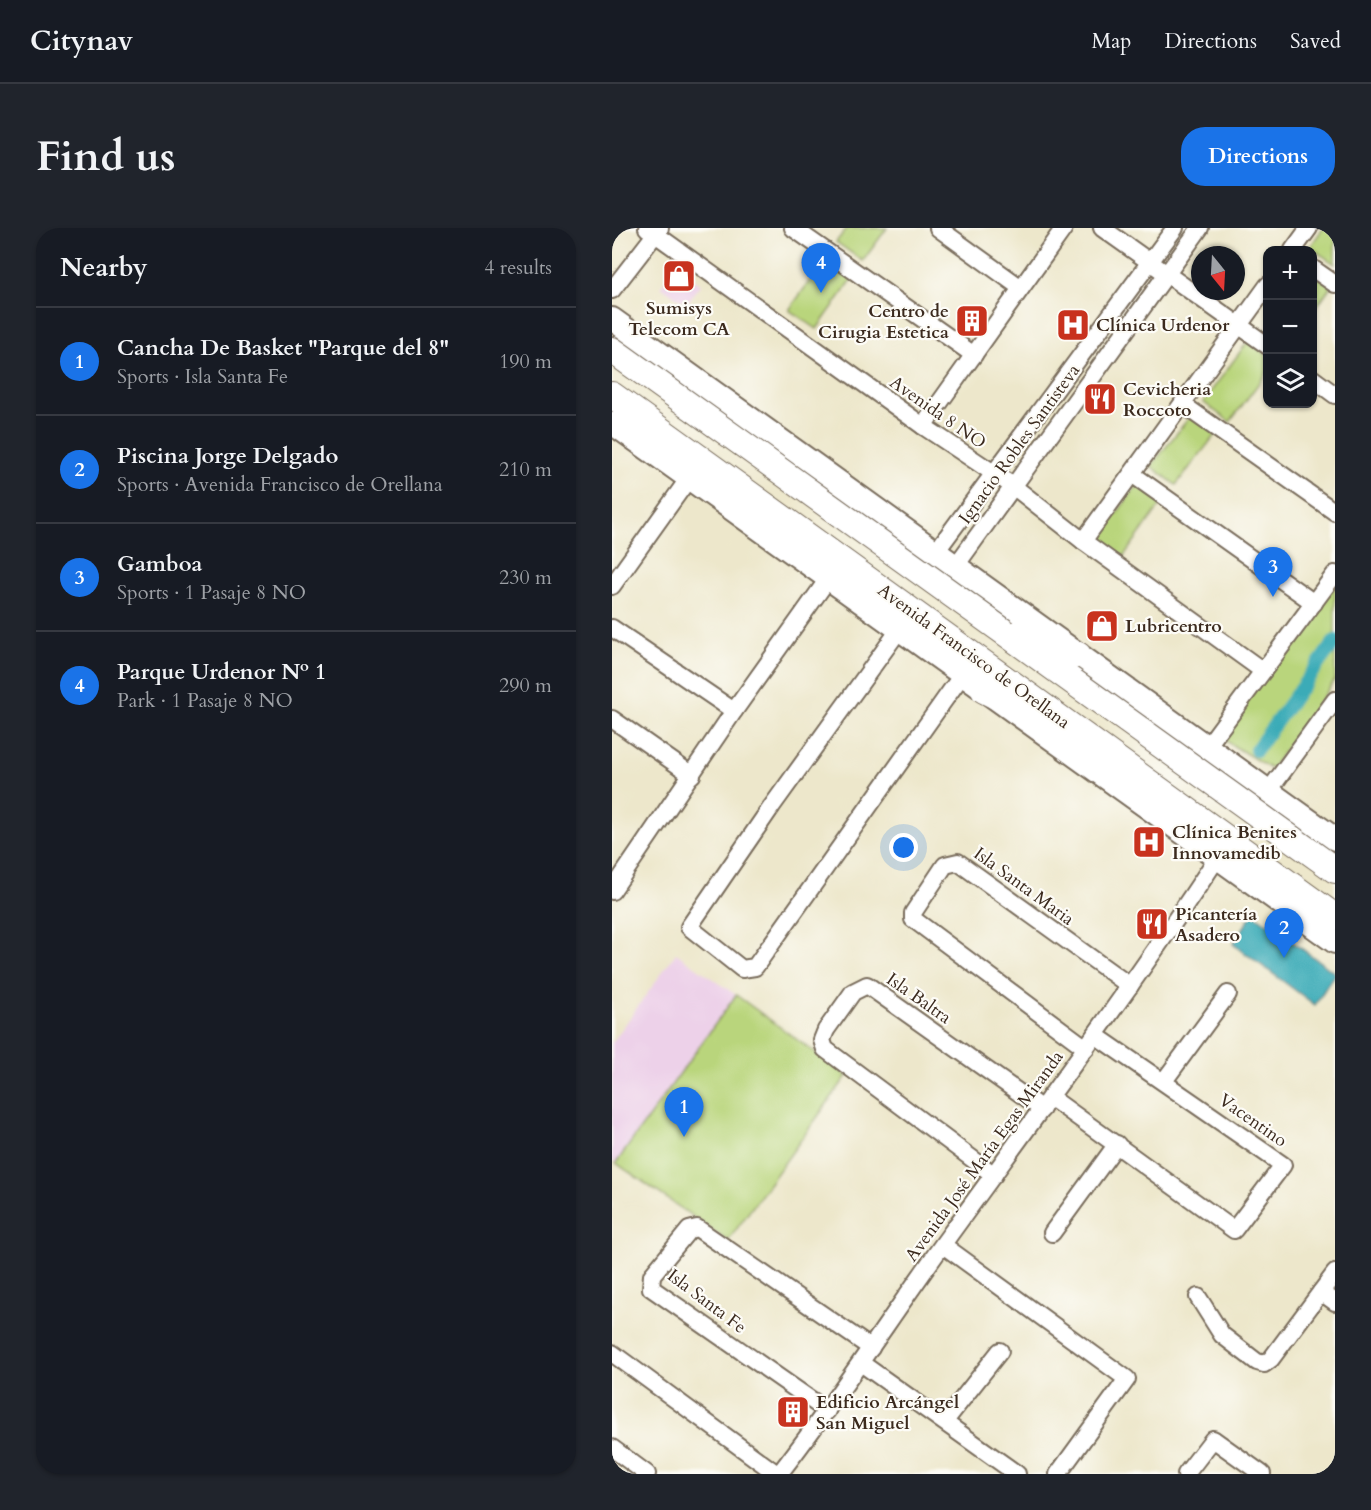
<!DOCTYPE html>
<html lang="en">
<head>
<meta charset="utf-8">
<style>
	body { margin:0; font-family:Cardo,serif; background:#20242c; color:#f1f3f6 }
	.controls { position:absolute; right:18px; top:18px; display:grid; overflow:hidden; border-radius:12px; box-shadow:0 2px 4px #0004 }
	.controls button { width:54px; height:54px; display:grid; place-items:center; padding:0; border:0; border-bottom:2px solid #363941; background:#171b24; color:#f1f3f6; font:30px sans-serif }
	.compass { position:absolute; left:579px; top:18px; width:54px; height:54px; border-radius:50%; background:#171b24; box-shadow:0 2px 4px #0004; rotate:162deg }
	.you { position:absolute; left:292px; top:620px; width:21px; height:21px; margin:-15px; border:4px solid #fff; border-radius:50%; background:#1a73e8; box-shadow:0 0 0 9px #1a73e833 }
	.badge { display:grid; place-items:center; width:39px; height:39px; border-radius:50%; background:#1a73e8; color:#fff; font-size:20px; font-weight:700 }
	.pin { position:absolute; translate:-50% -50px; filter:drop-shadow(0 2px 3px #0008) }
	.pin::after { content:''; position:absolute; top:32px; width:21px; height:18px; background:inherit; clip-path:polygon(0 0,100% 0,50% 100%) }
	.list { margin:0; padding:0; list-style:none }
	h2 { display:flex; justify-content:space-between; align-items:center; height:78px; margin:0; padding:0 24px; font-size:26px }
	h2 small { font-size:20px; font-weight:400; color:#9ea1a6 }
	.list li { display:grid; grid-template-columns:39px 1fr auto; gap:18px; align-items:center; box-sizing:border-box; height:108px; padding:0 24px; border-top:2px solid #363941 }
	.list b { display:block; font-size:22px; white-space:nowrap }
	.list p { margin:0; font-size:20px; white-space:nowrap; color:#9ea1a6 }
	.list em { font-size:20px; font-style:normal; color:#9ea1a6 }
	.icon { flex:none; width:33px; height:33px; fill:none; stroke:currentColor; stroke-width:2; stroke-linecap:round; stroke-linejoin:round }
	.map { position:relative; flex:none; width:723px; height:1246px; overflow:hidden; border-radius:24px }
	header { display:flex; align-items:center; gap:36px; box-sizing:border-box; height:84px; padding:0 30px; background:#171b24; border-bottom:2px solid #363941 }
	header strong { font-size:28px }
	nav { display:flex; gap:33px; margin-inline-start:auto; font-size:21px }
	.intro { display:flex; align-items:center; justify-content:space-between; box-sizing:border-box; height:144px; padding:0 36px }
	h1 { margin:0; font-size:42px }
	.button { padding:15px 27px; border-radius:24px; background:#1a73e8; color:#fff; font-size:21px; font-weight:700 }
	main { display:flex; gap:36px; padding:0 36px }
	aside { flex:1; background:#171b24; border-radius:24px; box-shadow:0 2px 4px #0004 }
	.map>svg:first-child { display:block }
</style>
</head>
<body>
<header>
<strong>Citynav</strong>
<nav><a>Map</a><a>Directions</a><a>Saved</a></nav>
</header>
<div class="intro"><h1>Find us</h1><a class="button">Directions</a></div>
<main>
<aside>
<h2>Nearby<small>4 results</small></h2>
<ul class="list">
<li><span class="badge">1</span><div><b>Cancha De Basket &quot;Parque del 8&quot;</b><p>Sports · Isla Santa Fe</p></div><em>190 m</em></li>
<li><span class="badge">2</span><div><b>Piscina Jorge Delgado</b><p>Sports · Avenida Francisco de Orellana</p></div><em>210 m</em></li>
<li><span class="badge">3</span><div><b>Gamboa</b><p>Sports · 1 Pasaje 8 NO</p></div><em>230 m</em></li>
<li><span class="badge">4</span><div><b>Parque Urdenor Nº 1</b><p>Park · 1 Pasaje 8 NO</p></div><em>290 m</em></li>
</ul>
</aside>
<div class="map">
<svg width="723" height="1246" viewBox="0 0 723 1246">
	<rect width="100%" height="100%" fill="#fdfcf7"/>
	<filter id="ink" filterUnits="userSpaceOnUse"><feTurbulence type="fractalNoise" baseFrequency=".0167" numOctaves="2"/><feDisplacementMap in="SourceGraphic" scale="12" xChannelSelector="R" yChannelSelector="G"/><feConvolveMatrix kernelMatrix="1 2 1 2 8 2 1 2 1" color-interpolation-filters="sRGB"/></filter>
	<filter id="wash" filterUnits="userSpaceOnUse"><feTurbulence type="fractalNoise" baseFrequency=".008" numOctaves="4" result="noise"/><feDisplacementMap in="SourceGraphic" scale="24" xChannelSelector="R" yChannelSelector="G"/><feGaussianBlur stdDeviation="1.35" result="paint"/><feColorMatrix in="noise" values="0 0 0 0 0 0 0 0 0 0 0 0 0 0 0 0 0 1.4 0 .05"/><feComposite in="paint" operator="in"/></filter>
	<g filter="url(#wash)">
		<rect width="100%" height="100%" fill="#ede7cb"/>
		<!-- built -->
		<g fill="#edd1e9">
			<polygon points="64,38 89,57 74,76 49,58"/>
			<polygon points="64,725 124,767 4,935 0,932 0,815"/>
		</g>
		<!-- green -->
		<g fill="#b9d57b" stroke="#7a804c" stroke-width="1.5">
			<polygon points="235,0 275,0 251,33 224,14"/>
			<polygon points="711,0 723,0 723,36 698,19"/>
			<polygon points="214,30 242,49 205,101 177,82"/>
			<polygon points="701,44 719,58 701,84"/>
			<polygon points="636,113 655,127 655,144 618,194 591,174"/>
			<polygon points="579,187 604,206 564,257 539,238"/>
			<polygon points="526,256 551,274 511,329 486,311"/>
			<polygon points="723,357 723,452 659,541 607,509"/>
			<polygon points="124,767 235,848 116,1013 4,935"/>
		</g>
		<!-- water -->
		<polygon fill="#3aabb7" stroke="#3a6a6a" stroke-width="1.5" points="641,685 723,745 703,777 621,716"/>
		<g fill="none" stroke-linecap="round" stroke-linejoin="round">
			<!-- canal -->
			<polyline stroke="#3aabb7" stroke-width="14" points="644,522 723,413"/>
		</g>
	</g>
	<g filter="url(#ink)">
		<g fill="none" stroke-linecap="round" stroke-linejoin="round">
			<defs>
				<g id="minor">
					<polyline points="35,0 311,198 401,258 471,313 651,443"/>
					<polyline points="181,0 362,127"/>
					<polyline points="326,0 409,60"/>
					<polyline points="490,0 656,118"/>
					<polyline points="681,22 697,0"/>
					<polyline points="700,40 723,56"/>
					<polyline points="0,62 48,0"/>
					<polyline points="700,150 723,167"/>
					<polyline points="570,176 723,284"/>
					<polyline points="311,198 452,0"/>
					<polyline points="520,246 702,375"/>
					<polyline points="471,313 656,57"/>
					<polyline points="323,325 563,0"/>
					<polyline points="343,339 588,0"/>
					<polyline points="0,358 77,250"/>
					<polyline points="0,400 122,483"/>
					<polyline points="287,402 160,578 77,699 130,741 143,739 350,447"/>
					<polyline points="0,491 80,547"/>
					<polyline points="594,520 723,346"/>
					<polyline points="656,564 723,472"/>
					<polyline points="0,663 122,483 216,351"/>
					<polyline points="474,820 301,691 301,685 333,637 346,634 518,758"/>
					<polyline points="552,853 616,766"/>
					<polyline points="438,869 622,1002 671,937 483,807"/>
					<polyline points="382,947 213,821 210,812 214,802 241,764 255,757 430,881"/>
					<polyline points="440,1005 505,916"/>
					<polyline points="331,1017 515,1151 446,1246"/>
					<polyline points="709,1064 723,1074"/>
					<polyline points="586,1069 610,1107 645,1134 652,1136 659,1131 723,1045"/>
					<polyline points="0,1125 165,1246"/>
					<polyline points="249,1135 405,1246"/>
					<polyline points="215,1183 39,1060 40,1047 77,1002 85,1000 259,1120"/>
					<polyline points="333,1193 388,1123"/>
					<polyline points="0,1220 35,1246"/>
					<path d="M167,1246C228,1168 281,1085 339,1005C429,881 521,758 605,630"/>
					<polyline points="574,1246 601,1211 650,1246"/>
				</g>
				<g id="major">
					<polyline points="0,91 723,611"/>
					<polyline points="0,195 723,714"/>
				</g>
				<g id="highway">
					<polyline points="0,122 723,642"/>
					<polyline points="0,167 723,689"/>
					<polyline points="408,405 466,427"/>
					<polyline points="372,462 423,487"/>
				</g>
			</defs>
			<!-- minor casing -->
			<use href="#minor" stroke="#796c5b" stroke-width="20"/>
			<!-- major casing -->
			<use href="#major" stroke="#796c5b" stroke-width="26"/>
			<!-- highway casing -->
			<use href="#highway" stroke="#796c5b" stroke-width="28"/>
			<!-- minor -->
			<use href="#minor" stroke="#fff" stroke-width="16"/>
			<!-- major -->
			<use href="#major" stroke="#fff" stroke-width="22"/>
			<!-- highway -->
			<use href="#highway" stroke="#fff" stroke-width="26"/>
		</g>
	</g>
	<!-- icons -->
	<defs>
		<symbol id="shop-square" viewBox="-11 -11 22 22"><rect x="-9" y="-9" width="18" height="18" rx="4" fill="#c8321e" stroke="#fdfcf7"/><path d="M-5-2.5h2.3a2.7 3.5 0 0 1 5.4 0H5L5.5 6h-11ZM-1.5-2.5h3a1.5 2.3 0 0 0-3 0Z" fill="#fff"/></symbol>
		<symbol id="building-square" viewBox="-11 -11 22 22"><rect x="-9" y="-9" width="18" height="18" rx="4" fill="#c8321e" stroke="#fdfcf7"/><path d="M-4-6H4V6H1V3H-1V6H-4ZM-2.5-4.3h1.7v1.8h-1.7ZM.8-4.3h1.7v1.8H.8ZM-2.5-1h1.7V.8h-1.7ZM.8-1h1.7V.8H.8Z" fill="#fff"/></symbol>
		<symbol id="hospital-square" viewBox="-11 -11 22 22"><rect x="-9" y="-9" width="18" height="18" rx="4" fill="#c8321e" stroke="#fdfcf7"/><path d="M-5-5h3v3.5h4V-5h3V5h-3V1.5h-4V5h-3Z" fill="#fff"/></symbol>
		<symbol id="restaurant-square" viewBox="-11 -11 22 22"><rect x="-9" y="-9" width="18" height="18" rx="4" fill="#c8321e" stroke="#fdfcf7"/><path d="M-5-6h1v4h1v-4h1v4h1v-4h1v5L-1.5 .5V6h-2V.5L-5-1ZM5-6V6H3V1.5H1.5Q1.5-4 5-6Z" fill="#fff"/></symbol>
	</defs>
	<g fill-rule="evenodd">
		<use href="#shop-square" x="48" y="29" width="38" height="38"/>
		<use href="#building-square" x="341" y="74" width="38" height="38"/>
		<use href="#hospital-square" x="442" y="78" width="38" height="38"/>
		<use href="#restaurant-square" x="469" y="152" width="38" height="38"/>
		<use href="#shop-square" x="471" y="379" width="38" height="38"/>
		<use href="#hospital-square" x="518" y="595" width="38" height="38"/>
		<use href="#restaurant-square" x="521" y="677" width="38" height="38"/>
		<use href="#building-square" x="162" y="1165" width="38" height="38"/>
	</g>
	<g text-anchor="middle" stroke-width="4.5" stroke-linejoin="round" paint-order="stroke">
		<!-- poi labels -->
		<g font-size="18" font-weight="bold" fill="#3b2a1e" stroke="#fdfcf7" text-anchor="start">
			<text x="67" y="86" text-anchor="middle">Sumisys<tspan x="67" dy="21">Telecom CA</tspan></text>
			<text x="337" y="89" text-anchor="end">Centro de<tspan x="337" dy="21">Cirugia Estetica</tspan></text>
			<text x="484" y="103">Clínica Urdenor</text>
			<text x="511" y="167">Cevicheria<tspan x="511" dy="21">Roccoto</tspan></text>
			<text x="513" y="404">Lubricentro</text>
			<text x="560" y="610">Clínica Benites<tspan x="560" dy="21">Innovamedib</tspan></text>
			<text x="563" y="692">Picantería<tspan x="563" dy="21">Asadero</tspan></text>
			<text x="204" y="1180">Edificio Arcángel<tspan x="204" dy="21">San Miguel</tspan></text>
		</g>
		<!-- street labels -->
		<g font-size="18" fill="#3b2a1e" stroke="#fdfcf7">
			<text transform="translate(326 184) rotate(35)" y="6">Avenida 8 NO</text>
			<text transform="translate(407 216) rotate(-54)" y="6">Ignacio Robles Santisteva</text>
			<text transform="translate(362 428) rotate(36)" y="6">Avenida Francisco de Orellana</text>
			<text transform="translate(412 658) rotate(36)" y="6">Isla Santa Maria</text>
			<text transform="translate(307 770) rotate(35)" y="6">Isla Baltra</text>
			<text transform="translate(641 892) rotate(35)" y="6">Vacentino</text>
			<text transform="translate(372 928) rotate(-54)" y="6">Avenida José María Egas Miranda</text>
			<text transform="translate(95 1073) rotate(37)" y="6">Isla Santa Fe</text>
		</g>
	</g>
</svg>
<div class="controls">
<button>+</button>
<button>−</button>
<button><svg class="icon" aria-label="layers" viewBox="0 0 24 24"><path d="M12 4l9 5-9 5-9-5zM3 14l9 5 9-5"/></svg></button>
</div>
<svg class="compass" viewBox="-18 -18 36 36"><path d="M0-13l5 13h-10z" fill="#e53935"/><path d="M0 13l5-13h-10z" fill="#9ea1a6"/></svg>
<div class="you"></div>
<div class="pin badge" style="left:72px;top:909px">1</div>
<div class="pin badge" style="left:672px;top:730px">2</div>
<div class="pin badge" style="left:661px;top:369px">3</div>
<div class="pin badge" style="left:209px;top:65px">4</div>
</div>
</main>
</body>
</html>
